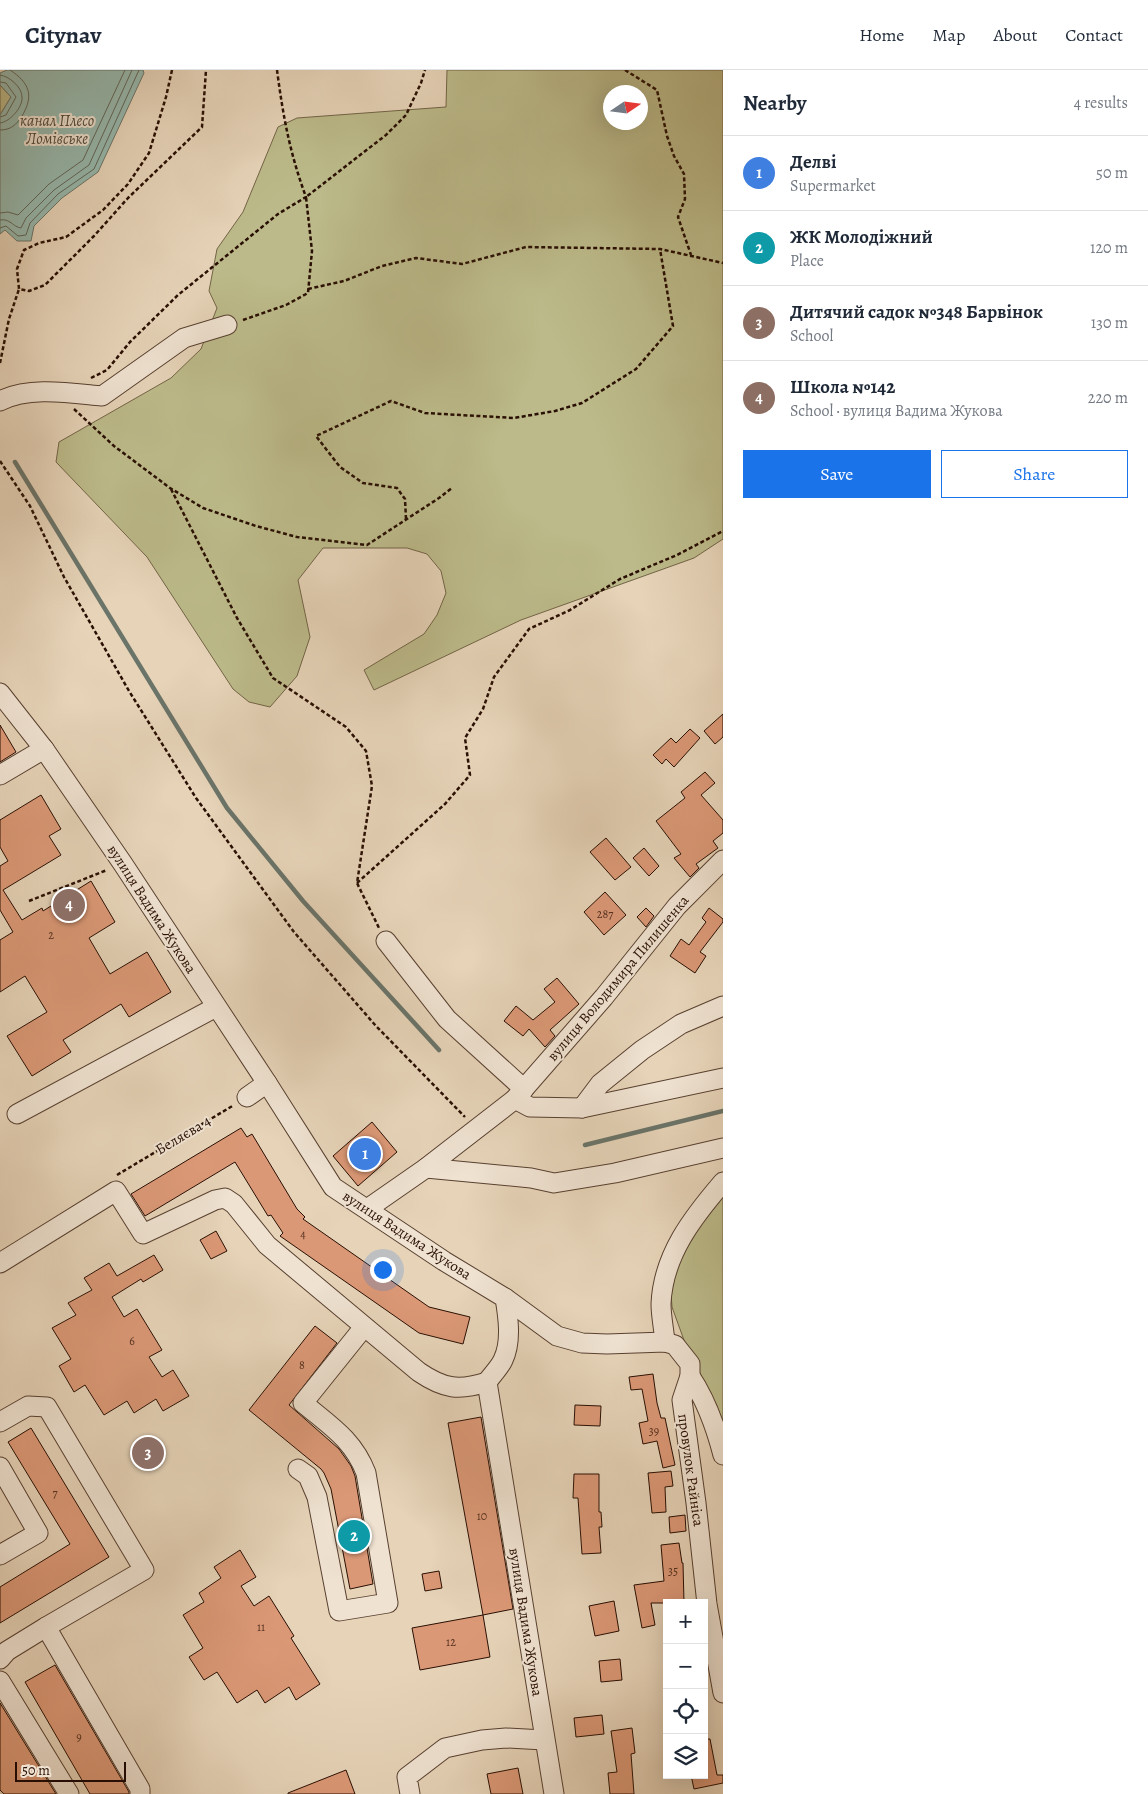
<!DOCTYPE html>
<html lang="en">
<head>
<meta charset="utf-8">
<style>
	body { margin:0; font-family:Alegreya,serif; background:#f2f2f3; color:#1f2937 }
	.controls { position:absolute; right:15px; bottom:15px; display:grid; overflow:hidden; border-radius:0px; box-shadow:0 5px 20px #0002 }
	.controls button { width:45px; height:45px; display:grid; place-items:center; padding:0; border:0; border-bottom:1px solid #e0e1e3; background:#fff; color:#1f2937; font:25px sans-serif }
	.compass { position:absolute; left:603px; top:15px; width:45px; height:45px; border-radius:50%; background:#fff; box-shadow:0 5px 20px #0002; rotate:77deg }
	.scale { position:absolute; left:15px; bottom:12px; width:111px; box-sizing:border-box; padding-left:5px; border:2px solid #290f03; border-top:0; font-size:14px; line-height:18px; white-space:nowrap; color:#290f03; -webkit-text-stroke:4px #efe2d1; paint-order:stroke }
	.you { position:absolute; left:382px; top:1199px; width:18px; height:18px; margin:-12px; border:4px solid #fff; border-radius:50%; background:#1a73e8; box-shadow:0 0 0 8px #1a73e833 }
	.badge { display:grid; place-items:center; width:32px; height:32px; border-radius:50%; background:#1a73e8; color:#fff; font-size:16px; font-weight:700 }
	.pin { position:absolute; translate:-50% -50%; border:2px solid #fff; box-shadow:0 1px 5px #0006 }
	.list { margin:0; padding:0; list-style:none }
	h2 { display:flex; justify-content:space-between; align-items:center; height:65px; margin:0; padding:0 20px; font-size:21px }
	h2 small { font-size:16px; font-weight:400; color:#747a83 }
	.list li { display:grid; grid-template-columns:32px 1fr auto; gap:15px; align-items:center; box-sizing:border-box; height:75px; padding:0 20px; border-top:1px solid #e0e1e3 }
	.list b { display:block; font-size:19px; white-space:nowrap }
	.list p { margin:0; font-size:16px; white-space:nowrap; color:#747a83 }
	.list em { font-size:16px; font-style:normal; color:#747a83 }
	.actions { display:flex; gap:10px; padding:15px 20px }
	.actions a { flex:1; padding:11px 0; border:1px solid #1a73e8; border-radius:0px; text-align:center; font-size:18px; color:#1a73e8 }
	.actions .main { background:#1a73e8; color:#fff }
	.icon { flex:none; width:28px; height:28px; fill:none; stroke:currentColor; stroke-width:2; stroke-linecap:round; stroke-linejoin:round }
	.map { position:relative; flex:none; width:723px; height:1724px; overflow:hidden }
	header { display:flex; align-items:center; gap:30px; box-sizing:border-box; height:70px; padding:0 25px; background:#fff; border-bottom:1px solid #e0e1e3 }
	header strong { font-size:24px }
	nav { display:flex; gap:28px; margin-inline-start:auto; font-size:18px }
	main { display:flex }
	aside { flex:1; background:#fff }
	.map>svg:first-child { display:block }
</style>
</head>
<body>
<header>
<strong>Citynav</strong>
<nav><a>Home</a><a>Map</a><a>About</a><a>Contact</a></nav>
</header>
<main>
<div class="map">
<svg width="723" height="1724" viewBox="0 0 723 1724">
	<rect width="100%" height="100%" fill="#e6d3b8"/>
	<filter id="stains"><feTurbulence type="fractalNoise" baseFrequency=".004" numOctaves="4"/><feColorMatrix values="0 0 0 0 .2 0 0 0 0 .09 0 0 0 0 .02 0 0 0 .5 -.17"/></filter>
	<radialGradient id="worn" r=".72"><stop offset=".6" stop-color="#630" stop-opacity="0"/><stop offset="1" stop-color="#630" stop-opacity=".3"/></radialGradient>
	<!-- green -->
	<g fill="#bcba8a" stroke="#726446" fill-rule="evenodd">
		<path d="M447,0H723V469L694,488L521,550L374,620L364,600L424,564L437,545L446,523L441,501L427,484L407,478H323L298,510L310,567L297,606L270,637L249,632L233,619L147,487L56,392L59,372L171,308L201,279L217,238L209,221L217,179L243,142L278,57L297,48L446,37ZM610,22H640V52H610Z"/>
		<polygon points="0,12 0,15 11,27 0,45"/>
		<polygon points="723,1127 723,1359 689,1284 672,1237 670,1209 696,1161"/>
	</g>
	<!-- water -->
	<polygon fill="#96b8ad" stroke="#6a7469" points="7,0 143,0 144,3 98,102 62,128 34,156 31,171 17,171 5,160 0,164 0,45 11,27 0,15 0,3"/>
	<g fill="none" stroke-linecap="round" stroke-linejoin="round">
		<!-- shore -->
		<g stroke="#606458" stroke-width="1">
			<path d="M0,5C9,6 22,17 22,27C23,37 10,52 0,53"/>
			<polyline points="0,12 6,13 16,27 6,45 0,47"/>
			<path d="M0,60C11,60 16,55 22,46C34,26 30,13 10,0"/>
			<polyline points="0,143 8,142 18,145 49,114 83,90 125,0"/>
			<path d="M0,150C10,148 13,157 21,158L26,148L54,120L89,95L132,0"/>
			<polyline points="0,158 6,156 18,166 26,165 30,153 58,124 94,99 139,0"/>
		</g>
		<!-- stream -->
		<g stroke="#6a7469" stroke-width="4.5">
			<polyline points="15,392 227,738 303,831 439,980"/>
			<polyline points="585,1075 723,1041"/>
		</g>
	</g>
	<!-- building -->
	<g fill="#db9876" stroke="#290f03">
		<polygon points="723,644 723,667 715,674 704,661"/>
		<polygon points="0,655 16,682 0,692"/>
		<polygon points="690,659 700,668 674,697 666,689 662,694 653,685 671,668 676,673"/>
		<polygon points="705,702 715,713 701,725 723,750 723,763 713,771 718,778 696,794 699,798 690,807 674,788 681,784 656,751 685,728 681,722"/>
		<polygon points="41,725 61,759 49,766 61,785 3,820 22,850 42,838 43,841 91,811 115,852 89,868 110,904 147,882 171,922 129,947 121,934 63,970 71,982 32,1006 7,966 47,942 25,906 0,922 0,870 13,862 0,840 0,796 8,791 0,777 0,750"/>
		<polygon points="606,768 631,797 615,810 590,782"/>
		<polygon points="644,778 659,796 649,806 633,788"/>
		<polygon points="605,822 626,845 604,865 584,842"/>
		<polygon points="646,838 654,846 646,857 637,847"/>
		<polygon points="709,838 723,849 723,852 700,882 706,886 695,903 670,886 681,869 689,875 706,852 702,848"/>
		<polygon points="557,908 579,934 550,960 555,966 545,977 529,959 523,966 504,951 516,936 533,950 555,932 544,919"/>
		<polygon points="372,1052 397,1082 358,1116 333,1086"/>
		<polygon points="241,1058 247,1067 252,1064 297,1139 305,1147 303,1149 429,1237 470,1247 463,1274 419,1263 280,1166 283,1163 271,1145 268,1146 235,1092 145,1146 131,1124"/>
		<polygon points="216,1161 227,1181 211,1189 200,1170"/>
		<polygon points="154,1185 163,1200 143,1212 141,1209 112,1227 124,1247 137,1239 162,1280 149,1287 162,1307 173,1300 189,1326 163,1341 156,1329 134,1343 127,1331 104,1345 85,1315 74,1322 59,1296 71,1289 52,1258 76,1245 68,1233 92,1220 84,1208 109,1193 117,1206"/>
		<polygon points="315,1256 337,1273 289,1335 339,1379 351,1396 355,1406 373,1514 350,1519 331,1419 324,1403 321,1399 249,1340"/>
		<polygon points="653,1304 657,1333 661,1348 665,1348 675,1395 663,1398 657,1371 643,1374 639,1353 648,1351 642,1319 631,1320 629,1307"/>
		<polygon points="575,1335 601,1336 600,1356 574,1355"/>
		<polygon points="481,1347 513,1539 483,1545 448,1353"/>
		<polygon points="31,1358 109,1487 0,1553 0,1517 70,1474 8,1372"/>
		<polygon points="671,1401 673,1416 665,1417 666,1442 652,1443 648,1403"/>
		<polygon points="574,1404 599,1404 599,1442 601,1442 602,1457 599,1457 601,1483 582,1484 578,1428 573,1428"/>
		<polygon points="685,1445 686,1461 670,1463 669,1447"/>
		<polygon points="679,1473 682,1493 683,1493 684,1533 651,1533 655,1555 642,1558 634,1515 664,1511 661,1475"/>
		<polygon points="240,1480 256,1507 241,1516 254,1536 269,1526 294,1566 291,1568 320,1614 296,1630 289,1617 265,1633 257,1620 237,1633 217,1602 204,1610 189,1587 203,1578 183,1545 204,1532 199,1523 221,1508 214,1497"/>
		<polygon points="439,1501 442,1518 425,1521 422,1504"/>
		<polygon points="614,1531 619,1561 595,1566 589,1536"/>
		<polygon points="483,1545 490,1587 420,1600 412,1558"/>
		<polygon points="620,1589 622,1610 601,1612 599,1591"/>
		<polygon points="55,1595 129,1722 129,1724 90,1724 25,1612"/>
		<polygon points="0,1633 56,1724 4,1724 0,1720"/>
		<polygon points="602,1645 604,1664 576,1667 574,1648"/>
		<polygon points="632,1658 635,1683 631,1684 634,1724 610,1724 608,1703 617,1702 611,1661"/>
		<polygon points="704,1669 710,1669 717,1705 723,1705 723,1713 694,1719 691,1705 704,1705"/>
		<polygon points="518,1698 523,1724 491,1724 487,1704"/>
		<polygon points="346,1700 355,1724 288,1724 288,1723"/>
	</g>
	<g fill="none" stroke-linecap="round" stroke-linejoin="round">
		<defs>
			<g id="minor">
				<path d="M0,331C29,316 70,323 102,326L184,268L227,255"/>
				<path d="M0,623L44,679L123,794L267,1013L333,1117L444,1191L505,1228C508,1246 512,1272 503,1290C500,1297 492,1305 487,1312L554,1724"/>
				<polyline points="0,705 44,679"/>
				<polyline points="386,871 447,949 524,1019"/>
				<polyline points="247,1027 267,1013"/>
				<polyline points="515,1029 530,1037 582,1038 723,1008"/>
				<polyline points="582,1038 600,1014 642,980 681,954 723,936"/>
				<polyline points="17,1044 216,937"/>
				<polyline points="426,1098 531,1108 554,1113 615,1103 723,1078"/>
				<polyline points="367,1139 426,1098 515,1029 604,927 677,836 723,790"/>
				<path d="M0,1193L116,1121L143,1164L215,1130L225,1128L234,1134L267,1175L419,1302C444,1319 459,1321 487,1312"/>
				<polyline points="505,1228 557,1266 582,1273 607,1274 665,1272 675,1275 690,1294 690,1306 682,1330 696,1433 707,1534 723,1623"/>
				<path d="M665,1272C664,1260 661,1246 661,1234C663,1185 693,1147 723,1112"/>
				<path d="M690,1306C706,1330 716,1358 723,1385"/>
				<polyline points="0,1352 28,1336 47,1337 144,1500 46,1557 7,1581 0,1589"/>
				<polyline points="0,1397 38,1463 0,1485"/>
				<path d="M298,1399L308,1406L317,1427L339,1541L388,1533L366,1403C353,1369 329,1355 303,1333L364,1257"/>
				<polyline points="46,1557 140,1719 140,1724"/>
				<polyline points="0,1611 69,1724"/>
				<polyline points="410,1724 407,1707 445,1678 482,1670 506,1668 544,1670"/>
			</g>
		</defs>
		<!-- minor casing -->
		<use href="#minor" stroke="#584030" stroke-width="21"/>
		<!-- path -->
		<g stroke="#290f03" stroke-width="2.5" stroke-dasharray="4 2.5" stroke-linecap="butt">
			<polyline points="172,0 166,27 149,83 128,114 103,140 66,167 39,173 24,180 17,199 19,219 29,221 45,215 94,166 128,128 202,57 206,0"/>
			<polyline points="625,0 657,20 667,66 674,86 684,104 685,129 678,147 691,185"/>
			<polyline points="308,219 344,211 382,196 416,188 462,194 526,177 660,179 723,193"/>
			<polyline points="243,250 286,235 308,223 312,181 306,127 386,65 406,45 421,13 425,0"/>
			<polyline points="0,293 9,249 19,219"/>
			<path d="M91,308L107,300L130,272L178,225L278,144L306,127C290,84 283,46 277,0"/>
			<polyline points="74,339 114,376 170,418 203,438 256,456 297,467 367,475 439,428 452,418"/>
			<polyline points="0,391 30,436 64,507 129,621 196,728 294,862 376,956 465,1047"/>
			<polyline points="171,419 237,548 273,608 346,657 366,681 372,716 357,813 379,858"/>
			<polyline points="406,449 405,429 397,418 363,413 340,397 316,366 391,331 425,343 514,348 555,341 582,333 636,299 673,256 660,179"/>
			<polyline points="357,813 445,734 470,705 465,668 483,639 494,607 529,559 570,540 620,509 677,485 723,461"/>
			<polyline points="29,831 107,800"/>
			<polyline points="117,1105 234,1035"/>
		</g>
		<!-- minor -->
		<use href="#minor" stroke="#efe2d1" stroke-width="19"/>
	</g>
	<g text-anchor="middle" stroke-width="4" stroke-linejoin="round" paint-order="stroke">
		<!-- number labels -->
		<g font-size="12" fill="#563120">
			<text x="605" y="848">287</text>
			<text x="51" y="869">2</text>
			<text x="303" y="1168">4</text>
			<text x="132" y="1275">6</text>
			<text x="302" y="1299">8</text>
			<text x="654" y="1365">39</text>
			<text x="55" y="1427">7</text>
			<text x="482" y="1450">10</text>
			<text x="673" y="1505">35</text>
			<text x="261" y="1561">11</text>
			<text x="451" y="1576">12</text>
			<text x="79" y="1671">9</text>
		</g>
		<!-- street labels -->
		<g font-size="15" fill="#290f03" stroke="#efe2d1">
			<text transform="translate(152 839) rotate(57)" y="5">вулиця Вадима Жукова</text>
			<text transform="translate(618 908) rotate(-50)" y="5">вулиця Володимира Пилишенка</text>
			<text transform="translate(183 1065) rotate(-31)" y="5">Беляєва 4</text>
			<text transform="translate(407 1165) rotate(33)" y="5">вулиця Вадима Жукова</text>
			<text transform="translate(691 1400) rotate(82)" y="5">провулок Райніса</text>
			<text transform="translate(526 1552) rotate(81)" y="5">вулиця Вадима Жукова</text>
		</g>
		<!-- water labels -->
		<g font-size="16" font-style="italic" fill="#4f4a3e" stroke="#efe2d1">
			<text x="57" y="56">канал Плесо<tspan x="57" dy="18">Ломівське</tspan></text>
		</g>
	</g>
	<rect width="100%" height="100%" filter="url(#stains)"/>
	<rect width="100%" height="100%" fill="url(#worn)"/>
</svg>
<div class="controls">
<button>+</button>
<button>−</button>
<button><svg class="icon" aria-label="locate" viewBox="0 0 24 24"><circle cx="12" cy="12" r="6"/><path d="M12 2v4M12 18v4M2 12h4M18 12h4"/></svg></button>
<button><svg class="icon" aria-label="layers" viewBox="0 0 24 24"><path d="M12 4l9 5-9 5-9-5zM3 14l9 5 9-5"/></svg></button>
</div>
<svg class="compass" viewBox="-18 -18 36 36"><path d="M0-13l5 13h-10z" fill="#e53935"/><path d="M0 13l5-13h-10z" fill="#747a83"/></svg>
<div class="scale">50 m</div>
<div class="you"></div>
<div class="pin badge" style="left:365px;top:1084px;background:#3f7fe0">1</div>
<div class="pin badge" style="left:354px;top:1466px;background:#0f9aa8">2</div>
<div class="pin badge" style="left:148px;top:1383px;background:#8d6e63">3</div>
<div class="pin badge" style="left:69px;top:835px;background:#8d6e63">4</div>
</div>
<aside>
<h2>Nearby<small>4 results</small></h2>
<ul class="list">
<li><span class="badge" style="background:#3f7fe0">1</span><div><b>Делві</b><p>Supermarket</p></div><em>50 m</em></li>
<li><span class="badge" style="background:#0f9aa8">2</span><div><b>ЖК Молодіжний</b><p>Place</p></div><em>120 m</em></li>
<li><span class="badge" style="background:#8d6e63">3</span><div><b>Дитячий садок №348 Барвінок</b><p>School</p></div><em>130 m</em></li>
<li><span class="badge" style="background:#8d6e63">4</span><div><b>Школа №142</b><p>School · вулиця Вадима Жукова</p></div><em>220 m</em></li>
</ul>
<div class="actions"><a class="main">Save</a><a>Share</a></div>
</aside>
</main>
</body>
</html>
